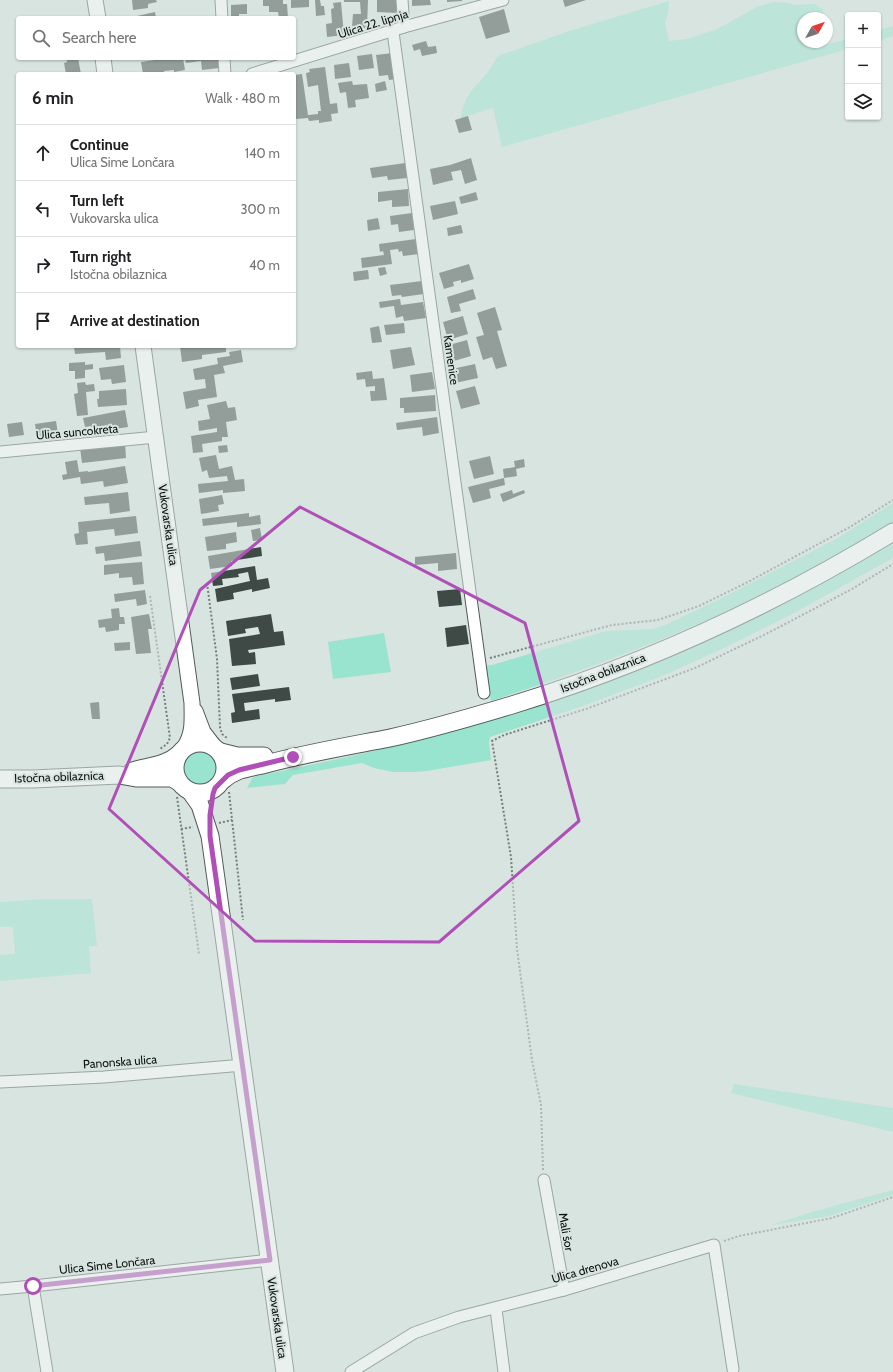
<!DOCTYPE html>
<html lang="en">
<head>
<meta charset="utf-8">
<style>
	body { margin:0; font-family:Cabin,sans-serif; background:#f6f6f6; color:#202124 }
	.controls { position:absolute; right:12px; top:12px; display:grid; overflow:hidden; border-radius:4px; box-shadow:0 1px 3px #0004 }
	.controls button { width:36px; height:36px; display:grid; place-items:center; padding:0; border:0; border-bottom:1px solid #e0e0e0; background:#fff; color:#202124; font:20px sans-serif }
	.compass { position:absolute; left:797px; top:12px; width:36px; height:36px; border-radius:50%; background:#fff; box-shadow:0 1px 3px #0004; rotate:50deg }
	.stop { position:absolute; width:12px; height:12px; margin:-9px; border:3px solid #af4fb7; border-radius:50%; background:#fff }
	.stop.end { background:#af4fb7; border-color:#fff; box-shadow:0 1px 4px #0008 }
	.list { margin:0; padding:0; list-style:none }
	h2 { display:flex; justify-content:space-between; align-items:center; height:52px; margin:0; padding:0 16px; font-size:17px }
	h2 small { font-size:13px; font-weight:400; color:#757577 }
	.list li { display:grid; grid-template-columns:26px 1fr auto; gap:12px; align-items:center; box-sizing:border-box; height:56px; padding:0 16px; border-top:1px solid #e0e0e0 }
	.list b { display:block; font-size:15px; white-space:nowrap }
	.list p { margin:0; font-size:13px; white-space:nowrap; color:#757577 }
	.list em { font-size:13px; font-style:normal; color:#757577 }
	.icon { flex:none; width:22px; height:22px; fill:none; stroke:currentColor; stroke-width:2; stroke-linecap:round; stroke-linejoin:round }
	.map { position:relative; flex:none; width:893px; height:1372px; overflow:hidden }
	.search { position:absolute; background:#fff; box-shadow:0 1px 3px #0004; left:16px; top:16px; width:280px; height:44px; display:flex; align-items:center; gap:10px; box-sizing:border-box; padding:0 14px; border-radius:4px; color:#757577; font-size:15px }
	.panel { position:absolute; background:#fff; box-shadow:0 1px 3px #0004; left:16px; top:72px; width:280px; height:276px; border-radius:4px }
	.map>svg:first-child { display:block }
</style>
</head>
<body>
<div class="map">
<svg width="893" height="1372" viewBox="0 0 893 1372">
	<rect width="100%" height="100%" fill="#d8e4e0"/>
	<!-- green -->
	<g fill="#99e4cf">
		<path d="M669,1L668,13L665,22L669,41L687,39L717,29L757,7L773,2L787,3L794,5L815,4L823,10V18H803V42H821L824,45L848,39V49L502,147L493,108L461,118C463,96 475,87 488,72C492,67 494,61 498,56L569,31Z"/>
		<polygon points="893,26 893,36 878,41 878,30"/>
		<path d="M893,503V523C846,550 799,578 750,601C666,640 579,672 491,701L483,666L492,665L606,631L652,629L665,625L716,601L836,539Z"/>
		<polygon points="893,540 893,558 796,612 724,648 660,677 583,706 490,737 489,743 491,760 427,771 413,772 393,772 374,768 362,763 293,775 285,784 247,788 253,777 352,756 419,740 478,722"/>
		<polygon points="384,633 391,672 333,679 328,642"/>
		<circle cx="200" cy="768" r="16"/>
		<polygon points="45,899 92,899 97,946 89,946 91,973 0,981 0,955 15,954 13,927 0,927 0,902"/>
		<polygon points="734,1084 893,1108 893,1132 731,1093"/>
		<polygon points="893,1190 893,1195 829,1216 771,1225 815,1211"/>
	</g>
	<!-- building -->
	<g fill="#3f4946">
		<polygon points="132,0 156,0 157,2 148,4 148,8 133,10"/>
		<polygon points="263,0 283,0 283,4 287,4 288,18 279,18 278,12 269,12 269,6 263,6"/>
		<polygon points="291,0 309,0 309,7 291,8"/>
		<polygon points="315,0 320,0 321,6 324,6 325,15 316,16"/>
		<polygon points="344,0 368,0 367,28 352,27 353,14 361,14 360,2 344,2"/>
		<polygon points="377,0 397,0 397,13 377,12"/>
		<polygon points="412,0 430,0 431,5 412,6"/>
		<polygon points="447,0 462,0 462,1 447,2"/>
		<polygon points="563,0 586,0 565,7"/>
		<polygon points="341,2 344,35 327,37 326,24 332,23 331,9 334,8 333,3"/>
		<polygon points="247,4 247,14 239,14 239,18 231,18 231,5"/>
		<polygon points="504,9 510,32 486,39 479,17"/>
		<polygon points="155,12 156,18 137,18 137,16"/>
		<polygon points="426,41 428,47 436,46 437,53 422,56 420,49 414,51 412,45"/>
		<polygon points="392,53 396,79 389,80 388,75 379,76 376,55"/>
		<polygon points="372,54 374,68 359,70 357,56"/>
		<polygon points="67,58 78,58 81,74 66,74 64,63 67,62"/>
		<polygon points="168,58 183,58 185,70 174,72 174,70 164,71 164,74 143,74 141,62"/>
		<polygon points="185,58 218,58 219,68 202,70 201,61 186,63"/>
		<polygon points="349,63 351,77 335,79 334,65"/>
		<polygon points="325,67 330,104 337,103 338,113 331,114 332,121 319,123 319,120 309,121 308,118 296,119 296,125 294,125 294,75 302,74 308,115 318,114 318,111 321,111 318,85 308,87 306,73 310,72 309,69"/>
		<polygon points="352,81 353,85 367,84 369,98 355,100 356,107 348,108 346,92 340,93 338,83"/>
		<polygon points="385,81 387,90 376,92 375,84"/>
		<polygon points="468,116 472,130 459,133 455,120"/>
		<polygon points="471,158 477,180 465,184 461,170 451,172 453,180 433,185 430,169 450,165"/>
		<polygon points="405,163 407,178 388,180 387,176 372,178 370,168"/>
		<polygon points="408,189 409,206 392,207 392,200 378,202 378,192"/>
		<polygon points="476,192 478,200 461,204 459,197"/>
		<polygon points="455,201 458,214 433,220 430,206"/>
		<polygon points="412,213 414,230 399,232 398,224 391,225 390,216"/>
		<polygon points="378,218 380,229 368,231 367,220"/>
		<polygon points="461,225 463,233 448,236 447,228"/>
		<polygon points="416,239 419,254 403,256 402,251 399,252 398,249 390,250 392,264 362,268 361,258 384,255 383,251 380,252 379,244"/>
		<polygon points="469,264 474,279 461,283 461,280 453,282 454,286 444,289 439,273"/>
		<polygon points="385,267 387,274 380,276 378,268"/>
		<polygon points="368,270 369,279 354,281 353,272"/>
		<polygon points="422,281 424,294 402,297 401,295 392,296 390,285"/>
		<polygon points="473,289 476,299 459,304 461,311 451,313 447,297"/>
		<polygon points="400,299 401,305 423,302 426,318 404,321 403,316 396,318 394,306 380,308 379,302"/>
		<polygon points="495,307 502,330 497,331 507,366 496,369 492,357 483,360 476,337 484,335 477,313"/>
		<polygon points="463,316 468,334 448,340 443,322"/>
		<polygon points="404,323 405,333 386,335 384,325"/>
		<polygon points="379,326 382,342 372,343 370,328"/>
		<polygon points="467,340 471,356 454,361 449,345"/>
		<polygon points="81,346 120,346 121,358 106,360 105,352 75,354 74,347"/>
		<polygon points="180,346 235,346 235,347 226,348 226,352 202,355 202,359 182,362"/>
		<polygon points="411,347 415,365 393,369 390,350"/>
		<polygon points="241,350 243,362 223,366 225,373 214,375 217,397 198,400 199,406 186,409 183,392 206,388 205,379 195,380 193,369 218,364 217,358 230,356 229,352"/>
		<polygon points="85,362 85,365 93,364 93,369 85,370 85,378 75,379 75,371 69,371 69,363"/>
		<polygon points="475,364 478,378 455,383 452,369"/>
		<polygon points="124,365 126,382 112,384 111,379 101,380 99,368"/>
		<polygon points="372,371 373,379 384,378 387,400 371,401 370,391 375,391 375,386 366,387 365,379 357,380 356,373"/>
		<polygon points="432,372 435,389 412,392 410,375"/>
		<polygon points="85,382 86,385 94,384 95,391 86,392 88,415 77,416 74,394 78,393 77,383"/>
		<polygon points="475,386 480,404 461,409 456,391"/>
		<polygon points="126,389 127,405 98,407 97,399 99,399 99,391"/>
		<polygon points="435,395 436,411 404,413 404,408 400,408 400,398"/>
		<polygon points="226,401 228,408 235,407 237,420 226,422 228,437 222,437 222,441 202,444 203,452 193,453 191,436 217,432 217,428 199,431 198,421 210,419 207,405"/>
		<polygon points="125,410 128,427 108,430 107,425 92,428 91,426 85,427 83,418"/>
		<polygon points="437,417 439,433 423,436 422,427 397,430 396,423"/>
		<polygon points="56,421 58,434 37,437 35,424"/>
		<polygon points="22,422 24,435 9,437 7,424"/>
		<polygon points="125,443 126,458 82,463 80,448"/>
		<polygon points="227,445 228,452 219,453 218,446"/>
		<polygon points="216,455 219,469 232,466 235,480 244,479 245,491 223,493 223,490 199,493 198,484 228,481 227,476 209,478 207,470 202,472 199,458"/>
		<polygon points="490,456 494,474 474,479 469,461"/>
		<polygon points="524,459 525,467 516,469 517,476 504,478 505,485 489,489 491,498 473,503 468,487 504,478 503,469 515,467 514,461"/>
		<polygon points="77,460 79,472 88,471 88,472 125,466 128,483 104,487 103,481 81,484 80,477 63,480 62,475 67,474 65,462"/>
		<polygon points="512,490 513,494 524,490 525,493 503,502 500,494"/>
		<polygon points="128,492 130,511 110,514 109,503 85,505 84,497"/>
		<polygon points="222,495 224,504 218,505 219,511 201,514 199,499"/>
		<polygon points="249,513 249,517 260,515 261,524 237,527 237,522 203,526 202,519"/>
		<polygon points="136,516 138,533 115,536 114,529 87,532 88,544 76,545 74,534 79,533 78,522"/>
		<polygon points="260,528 262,540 253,541 251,530"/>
		<polygon points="236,532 237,542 226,544 226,549 207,551 205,537"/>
		<polygon points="140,541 142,556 105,561 104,553 96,554 95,547"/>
		<polygon points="261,547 262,556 231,561 232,566 210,569 208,556"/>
		<polygon points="456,553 457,569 438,571 438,563 415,565 415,557"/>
		<polygon points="142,562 144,584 133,585 132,577 119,578 119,573 104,575 104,565"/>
		<polygon points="255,566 257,580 268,578 270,588 252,592 252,589 233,593 234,599 217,602 215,589 250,581 248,572 238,574 239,577 222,579 223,585 213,586 211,573"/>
		<polygon points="460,589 462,605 439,607 437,591"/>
		<polygon points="145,590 147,604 137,606 136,599 115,602 114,594"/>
		<polygon points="119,608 120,617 124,617 125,624 119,624 119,630 106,632 105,627 99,628 98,620 112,618 111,609"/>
		<polygon points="149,614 152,629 148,629 151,653 136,654 131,617"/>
		<polygon points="271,614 274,632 283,631 285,645 248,650 249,653 255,652 256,664 232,666 229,639 260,634 258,627 245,629 246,633 228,636 226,621"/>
		<polygon points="466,625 469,644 447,647 445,628"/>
		<polygon points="130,642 130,650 115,651 114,643"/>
		<polygon points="258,674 260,686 232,690 230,678"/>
		<polygon points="289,687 291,700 275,702 275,699 244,703 245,711 259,709 260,719 232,723 231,713 235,712 232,694"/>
		<polygon points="99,702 100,719 92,719 90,703"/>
	</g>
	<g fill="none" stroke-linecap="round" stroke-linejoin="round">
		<defs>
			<g id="minor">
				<polyline points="221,0 222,18"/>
				<polyline points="402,0 404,27"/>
				<polyline points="393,32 484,693"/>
				<polyline points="224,58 225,74"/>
				<polyline points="252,74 404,27 503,0"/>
				<polyline points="0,452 156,437"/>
				<polyline points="0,1082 104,1077 243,1065"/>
				<polyline points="544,1180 564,1290"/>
				<polyline points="0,1289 33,1286"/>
				<polyline points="496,1309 504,1372"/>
				<polyline points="47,1372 33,1286 270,1260"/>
				<polyline points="351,1372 414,1333 459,1317 564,1290 714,1245 733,1369"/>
			</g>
			<g id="secondary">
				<polyline points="95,0 98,18"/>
				<polyline points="103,58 105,74"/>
				<path d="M143,346L192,703C192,720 194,733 184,748"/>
				<polyline points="195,711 203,732 213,745"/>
			</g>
			<g id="primary">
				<circle cx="200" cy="768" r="25"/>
				<polyline points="221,752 237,756 264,756"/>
				<path d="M132,771C148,766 166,766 179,754"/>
				<polyline points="0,779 33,779 119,775 136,778 172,778 179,782"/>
				<path d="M223,780C236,768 251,768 266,764C307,753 349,746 390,738C431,729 472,717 512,705C646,664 773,605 893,532"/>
				<polyline points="190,791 200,805 210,836 285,1372"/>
			</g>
		</defs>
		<!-- minor casing -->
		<use href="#minor" stroke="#515b58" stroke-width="13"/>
		<!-- secondary casing -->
		<use href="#secondary" stroke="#515b58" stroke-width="17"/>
		<!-- primary casing -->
		<use href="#primary" stroke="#515b58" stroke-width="19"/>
		<!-- path -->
		<g stroke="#777f7d" stroke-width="2" stroke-dasharray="2 2" stroke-linecap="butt">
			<polyline points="207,583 217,659 220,727 222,734 227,738"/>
			<polyline points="150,596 170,738 167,744 160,749"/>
			<polyline points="490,658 612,625 658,620 699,606 746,583 850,527 893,500"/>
			<polyline points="229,792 243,920"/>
			<polyline points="177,797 199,954"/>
			<polyline points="219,823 232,820"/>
			<polyline points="181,829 193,827"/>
			<polyline points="543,1170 541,1105 532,1060 517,949 511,857 492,741 504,735 586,709 695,668 766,634 852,589 893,564"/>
			<polyline points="724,1241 739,1236 832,1218 893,1197"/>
		</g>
		<!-- minor -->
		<use href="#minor" stroke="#fff" stroke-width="11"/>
		<!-- secondary -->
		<use href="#secondary" stroke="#fff" stroke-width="15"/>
		<!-- primary -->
		<use href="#primary" stroke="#fff" stroke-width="17"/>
	</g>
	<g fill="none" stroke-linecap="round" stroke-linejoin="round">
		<!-- route -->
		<polyline stroke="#af4fb7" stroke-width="5" points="33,1286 270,1260 210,836 210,815 213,794 215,788 228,775 239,770 293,757"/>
	</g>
	<!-- marked area -->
	<path d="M0 0H893V1372H0ZM300,507L525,623L579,821L439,942L255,941L109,809L200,590Z" fill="#d8e4e0" fill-opacity=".55" fill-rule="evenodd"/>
	<path fill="none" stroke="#af4fb7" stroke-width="3" stroke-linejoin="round" d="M300,507L525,623L579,821L439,942L255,941L109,809L200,590Z"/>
	<g text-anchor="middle" stroke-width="4" stroke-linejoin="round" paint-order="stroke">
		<!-- street labels -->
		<g font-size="12" fill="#0d1110" stroke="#d8e4e0">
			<text transform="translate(373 24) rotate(-17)" y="4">Ulica 22. lipnja</text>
			<text transform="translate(451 360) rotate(82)" y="4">Kamenice</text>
			<text transform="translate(77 432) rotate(-5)" y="4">Ulica suncokreta</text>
			<text transform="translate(168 525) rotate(82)" y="4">Vukovarska ulica</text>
			<text transform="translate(603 673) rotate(-21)" y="4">Istočna obilaznica</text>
			<text transform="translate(59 777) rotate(-2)" y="4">Istočna obilaznica</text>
			<text transform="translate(120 1062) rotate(-4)" y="4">Panonska ulica</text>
			<text transform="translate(566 1232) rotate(80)" y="4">Mali šor</text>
			<text transform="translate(107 1265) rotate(-6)" y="4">Ulica Sime Lončara</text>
			<text transform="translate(585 1270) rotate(-16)" y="4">Ulica drenova</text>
			<text transform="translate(277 1318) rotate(82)" y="4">Vukovarska ulica</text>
		</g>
	</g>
</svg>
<div class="controls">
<button>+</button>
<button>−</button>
<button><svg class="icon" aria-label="layers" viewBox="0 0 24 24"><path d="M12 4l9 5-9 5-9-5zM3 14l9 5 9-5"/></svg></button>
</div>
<svg class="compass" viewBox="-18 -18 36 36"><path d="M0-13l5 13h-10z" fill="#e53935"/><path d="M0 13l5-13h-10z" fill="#757577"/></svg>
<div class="stop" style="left:33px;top:1286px"></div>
<div class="stop end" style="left:293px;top:757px"></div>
<div class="search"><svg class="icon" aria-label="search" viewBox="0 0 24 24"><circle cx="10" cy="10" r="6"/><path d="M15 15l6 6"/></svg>Search here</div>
<section class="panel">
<h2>6 min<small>Walk · 480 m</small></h2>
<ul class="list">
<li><svg class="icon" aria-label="ahead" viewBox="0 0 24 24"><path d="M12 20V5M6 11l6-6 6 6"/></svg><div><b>Continue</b><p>Ulica Sime Lončara</p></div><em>140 m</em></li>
<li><svg class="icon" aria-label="left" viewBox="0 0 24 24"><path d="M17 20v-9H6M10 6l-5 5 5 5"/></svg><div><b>Turn left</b><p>Vukovarska ulica</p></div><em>300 m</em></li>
<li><svg class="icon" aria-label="right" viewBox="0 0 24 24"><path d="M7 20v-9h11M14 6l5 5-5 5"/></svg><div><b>Turn right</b><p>Istočna obilaznica</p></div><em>40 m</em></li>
<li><svg class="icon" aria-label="arrive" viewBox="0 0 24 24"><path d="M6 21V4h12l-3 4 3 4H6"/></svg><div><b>Arrive at destination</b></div></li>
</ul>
</section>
</div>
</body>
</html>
